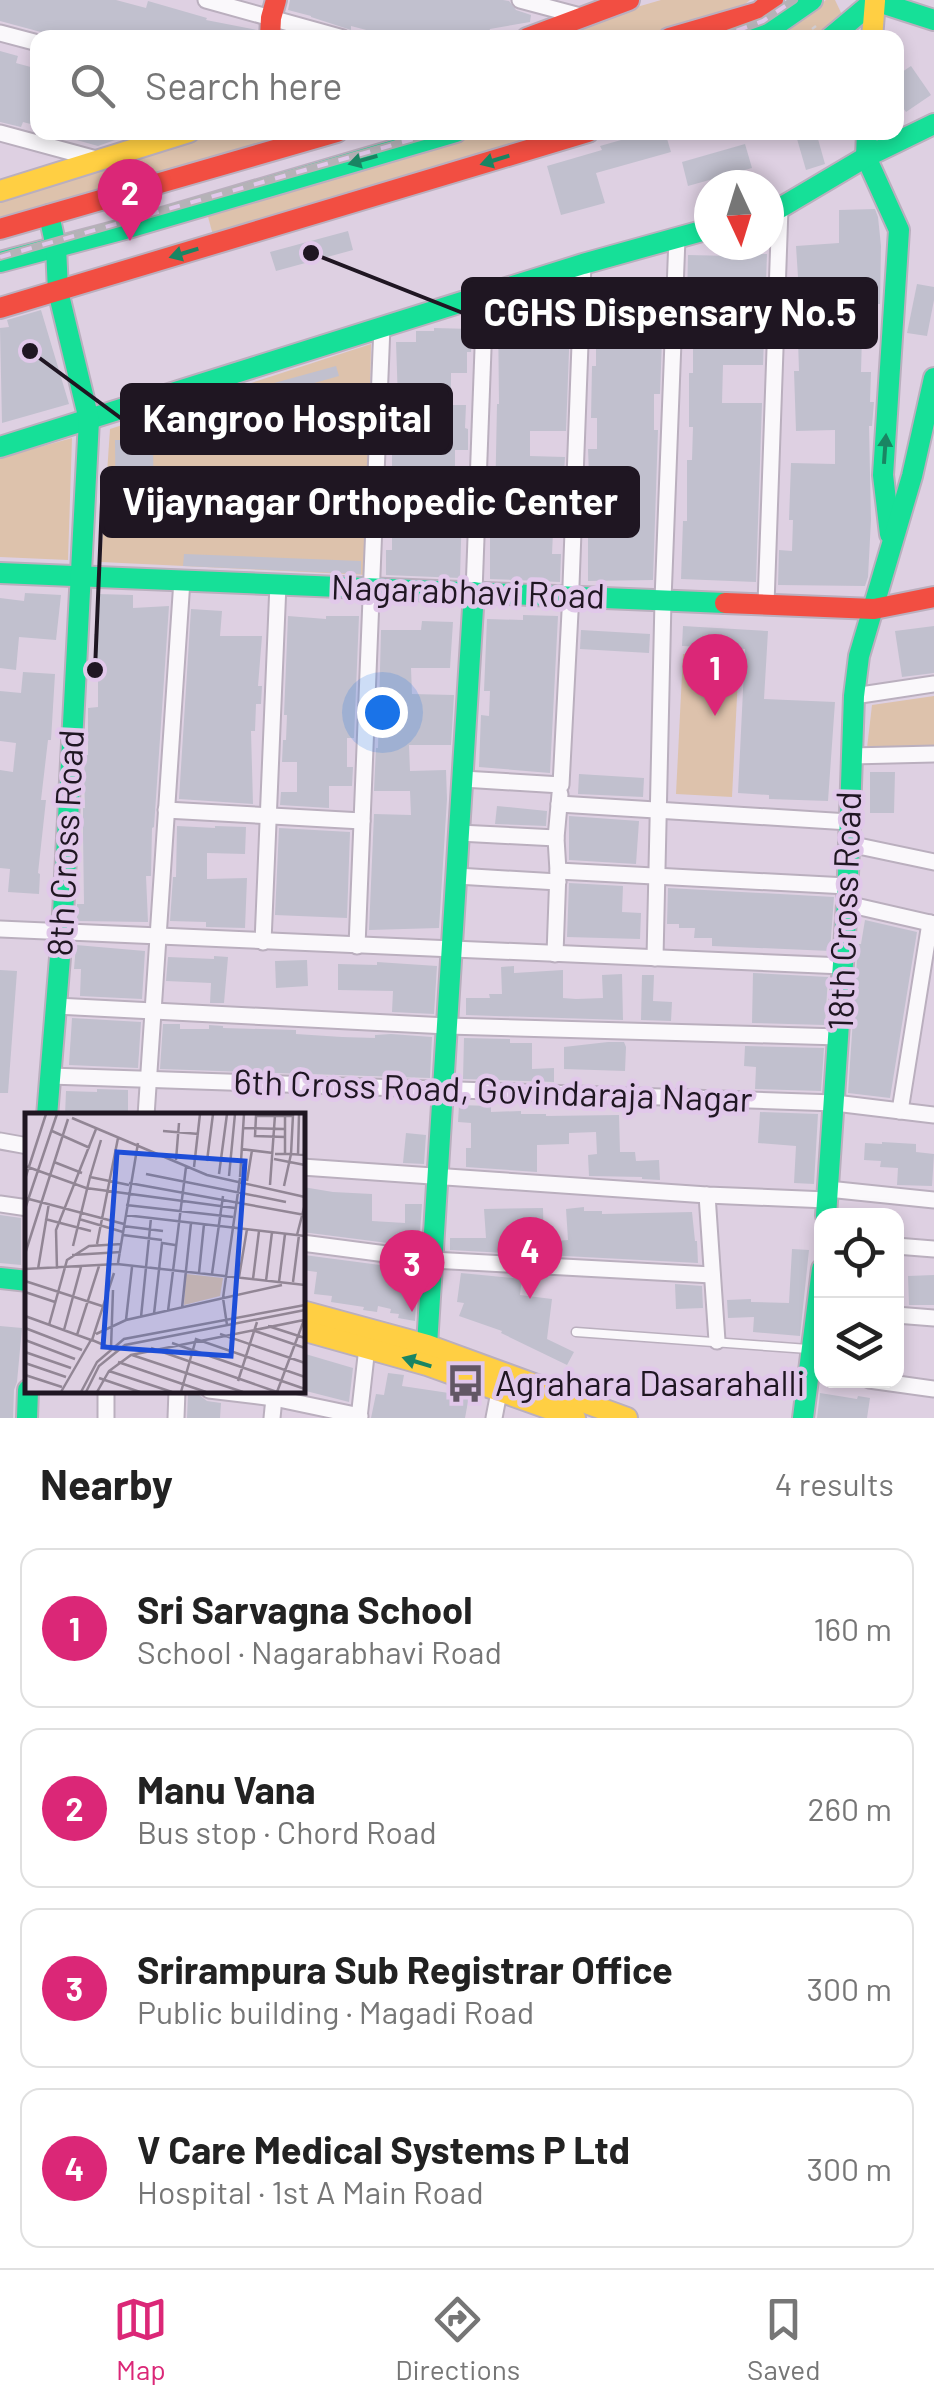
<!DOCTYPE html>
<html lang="en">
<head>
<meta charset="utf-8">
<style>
	body { margin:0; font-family:Barlow,sans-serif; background:#f6f6f6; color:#222 }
	.controls { position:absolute; right:30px; bottom:30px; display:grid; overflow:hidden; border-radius:20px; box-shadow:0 5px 15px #0003 }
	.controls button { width:90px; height:90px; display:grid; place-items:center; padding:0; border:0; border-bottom:2px solid #e0e0e0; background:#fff; color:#222; font:50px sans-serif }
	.compass { position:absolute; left:694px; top:170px; width:90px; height:90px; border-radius:50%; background:#fff; box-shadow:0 5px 15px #0003; rotate:176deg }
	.you { position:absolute; left:382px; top:712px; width:35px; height:35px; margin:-25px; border:8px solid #fff; border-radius:50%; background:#1a73e8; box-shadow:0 0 0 15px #1a73e833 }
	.badge { display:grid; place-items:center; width:65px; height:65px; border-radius:50%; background:#db2777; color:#fff; font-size:32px; font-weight:700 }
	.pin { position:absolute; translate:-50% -82px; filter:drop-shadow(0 2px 5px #0008) }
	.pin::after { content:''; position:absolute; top:52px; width:35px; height:30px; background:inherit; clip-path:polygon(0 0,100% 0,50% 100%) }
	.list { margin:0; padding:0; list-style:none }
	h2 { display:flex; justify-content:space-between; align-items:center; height:130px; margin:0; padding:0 40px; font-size:42px }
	h2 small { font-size:32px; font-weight:400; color:#767676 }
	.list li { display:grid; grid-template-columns:65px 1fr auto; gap:30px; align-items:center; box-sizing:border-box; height:160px; margin:0 20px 20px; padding:0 20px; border:2px solid #e0e0e0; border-radius:20px }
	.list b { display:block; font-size:38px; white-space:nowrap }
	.list p { margin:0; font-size:32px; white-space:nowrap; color:#767676 }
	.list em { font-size:32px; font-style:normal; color:#767676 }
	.icon { flex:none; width:55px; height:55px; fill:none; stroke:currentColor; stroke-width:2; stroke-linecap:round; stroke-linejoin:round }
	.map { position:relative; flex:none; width:934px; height:1418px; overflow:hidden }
	.search { position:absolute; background:#fff; box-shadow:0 5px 15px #0003; left:30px; right:30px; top:30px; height:110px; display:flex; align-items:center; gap:25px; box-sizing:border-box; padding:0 35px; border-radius:20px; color:#767676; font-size:38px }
	.sheet { height:850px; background:#fff }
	nav { display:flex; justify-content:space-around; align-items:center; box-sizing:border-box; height:140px; border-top:2px solid #e0e0e0; background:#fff; font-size:28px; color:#767676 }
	nav a { display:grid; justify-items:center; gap:5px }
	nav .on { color:#db2777 }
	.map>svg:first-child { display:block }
</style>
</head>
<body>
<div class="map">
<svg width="934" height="1418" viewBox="0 0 934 1418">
	<rect width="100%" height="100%" fill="#ded0e2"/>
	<!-- green -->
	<g fill="#ddc2ac">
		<polygon points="661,0 750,0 723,22 661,37 530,38"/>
		<polygon points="826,0 835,0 845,21 822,37 780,38"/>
		<polygon points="200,133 299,133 0,222 0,193"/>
		<polygon points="481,133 574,133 214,239 207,213"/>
		<polygon points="371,344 367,575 101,562 110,429"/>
		<polygon points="72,438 68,560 0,557 0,458"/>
		<polygon points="683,654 739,657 732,797 676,794"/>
		<polygon points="934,696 934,745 867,748 872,705"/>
	</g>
	<!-- building -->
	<g fill="#c1c0ce">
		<polygon points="0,0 116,0 146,8 148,1 207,18 206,20 257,30 256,38 174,38 158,33 157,38 63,38 0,21"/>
		<polygon points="290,0 503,0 509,1 516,10 531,15 530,22 490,29 489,32 477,32 464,38 397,38 351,26 351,30 311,17 311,16 288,10"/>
		<polygon points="0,51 18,56 16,63 38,69 38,126 23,122 21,127 0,122"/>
		<polygon points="911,66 931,95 906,112 896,98 896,76"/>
		<polygon points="63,132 131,132 132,134 98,146 62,136"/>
		<polygon points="649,132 665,132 671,152 596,173 605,203 561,215 547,166 602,150 600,146"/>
		<polygon points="795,132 816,132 825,164 806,170"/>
		<polygon points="745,144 752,168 688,186 682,162"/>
		<polygon points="875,209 878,217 881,246 880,304 876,304 875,336 862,336 861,372 871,372 870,402 874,402 872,426 869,426 871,520 868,577 865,586 778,585 779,550 792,551 793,520 789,520 791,463 835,464 835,430 796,431 794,371 799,371 797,308 800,308 796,246 839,243 839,210"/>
		<polygon points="348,231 353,250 276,271 270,252"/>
		<polygon points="732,254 767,254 763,365 723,365 722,403 762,403 756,582 681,579 683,521 687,521 687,460 692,460 693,427 689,427 689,373 693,373 693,330 690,330 691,300 687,300 688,255 732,256"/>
		<polygon points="594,278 629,279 628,311 663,312 660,394 654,394 654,430 658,430 653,580 588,581 588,535 592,535 592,501 590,501 588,449 597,449 597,418 591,418 592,366 596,366 596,309 593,309"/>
		<polygon points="917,284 934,287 934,300 927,336 907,333"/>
		<polygon points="540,296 571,297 566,431 530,431 530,456 565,457 562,506 527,506 526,531 553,532 552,554 561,554 560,582 490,579 490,531 492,506 495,506 497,404 499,404 498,311 539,311"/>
		<polygon points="41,310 69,404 2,423 0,328 9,327 7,320"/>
		<polygon points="434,328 472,329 471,352 467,352 467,373 451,373 451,405 466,405 465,428 468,429 468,450 455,450 455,473 463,473 460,578 386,575 386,550 392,550 392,424 396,424 398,401 396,342 416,342 416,331 434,331"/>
		<polygon points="336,366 339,376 179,421 176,410"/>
		<polygon points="115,440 153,440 154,531 116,531"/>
		<polygon points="184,554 361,561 361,574 183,566"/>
		<polygon points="25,593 61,595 56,640 19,637 16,670 0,668 0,598 24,601"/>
		<polygon points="98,594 133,595 133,608 169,606 154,827 152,828 151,876 146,876 148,922 77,921 77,904 84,904 83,833 83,808 85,808 84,776 85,755 88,755 88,708 98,707 98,679 95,679 94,653 94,634 97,634"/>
		<polygon points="191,609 222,611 220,636 262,636 258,686 262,686 261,704 256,704 255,731 251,731 253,804 179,799"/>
		<polygon points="523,615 558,616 550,773 479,767 481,715 489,716 490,691 484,691 487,619 523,620"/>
		<polygon points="288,616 326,619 326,616 359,616 354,738 347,738 347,767 353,767 352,786 329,786 329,808 280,805 281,792 297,792 297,762 282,762 283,740 286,740 287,715 284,715"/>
		<polygon points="422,621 453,622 450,668 411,668 412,694 454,695 451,745 409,745 410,771 446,770 447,799 439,928 369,930 374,814 411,815 410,791 374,791 376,748 378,748 381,630 421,630"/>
		<polygon points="683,626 768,631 764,699 835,702 828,801 769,799 769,795 738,793 745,649 682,646"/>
		<polygon points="934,626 934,673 902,677 895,631"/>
		<polygon points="581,630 650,634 649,653 580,649"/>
		<polygon points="23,672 55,674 51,740 48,740 41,800 46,800 38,873 40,874 39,894 8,892 10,869 0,868 0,770 13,772 16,743 0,741 0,691 21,693"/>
		<polygon points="870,772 895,772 894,813 870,813"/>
		<polygon points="579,774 644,778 643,797 578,794"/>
		<polygon points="497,806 547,811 546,826 495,824"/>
		<polygon points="569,816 639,821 636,864 569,860"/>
		<polygon points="177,826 215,828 215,826 246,827 245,854 207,853 207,879 247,878 245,928 206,927 206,922 170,921 173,877 176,877"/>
		<polygon points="279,828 350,832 347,918 275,915"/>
		<polygon points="569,883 623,886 622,912 641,913 640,939 567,937"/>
		<polygon points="668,888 834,897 830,951 712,946 712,938 694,938 695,928 679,928 679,924 667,924"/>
		<polygon points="865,920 917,932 890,1098 848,1093 858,944 861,944"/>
		<polygon points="76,945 145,951 142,999 80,996 81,969 74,969"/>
		<polygon points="214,956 228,957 224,1003 210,1003 211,983 166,981 168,957 214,959"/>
		<polygon points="307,960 308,986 276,988 275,961"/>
		<polygon points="377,962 437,966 434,1014 392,1012 393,991 338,990 338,964 377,965"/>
		<polygon points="514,966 514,973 563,970 563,998 576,999 603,998 602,975 622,974 623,1020 466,1015 466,998 490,998 489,994 502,994 501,967"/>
		<polygon points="0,970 17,971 8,1093 0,1093"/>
		<polygon points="753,973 828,977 825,1025 752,1023"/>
		<polygon points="642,975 654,975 653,1001 672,1002 671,1021 641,1020"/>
		<polygon points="72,1018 141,1022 138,1068 69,1065"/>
		<polygon points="163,1024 180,1024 180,1029 209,1029 209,1025 223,1026 223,1028 296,1030 296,1034 342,1037 375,1038 375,1035 391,1034 432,1037 430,1078 160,1069"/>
		<polygon points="464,1038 510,1039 510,1043 532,1043 532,1069 554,1068 554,1082 463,1079"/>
		<polygon points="608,1042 624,1042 626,1047 625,1071 564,1069 564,1047"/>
		<polygon points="745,1046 824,1048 821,1091 755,1089 756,1067 744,1066"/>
		<polygon points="97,1089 128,1090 128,1113 94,1112 94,1116 65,1116 66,1091 97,1092"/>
		<polygon points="459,1105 491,1106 491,1112 521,1111 521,1114 546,1114 546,1116 619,1115 620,1152 635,1152 636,1161 659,1160 660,1180 642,1179 642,1177 589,1176 588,1155 597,1154 596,1132 569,1133 569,1144 537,1145 537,1172 466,1167 466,1148 471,1148 471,1123 458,1122"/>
		<polygon points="760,1112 818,1114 814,1184 794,1183 796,1146 758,1143"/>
		<polygon points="406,1133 426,1135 424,1164 403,1163"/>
		<polygon points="882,1142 916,1144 916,1152 934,1154 932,1186 897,1185 898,1168 880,1167 881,1161 864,1160 865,1143 882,1144"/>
		<polygon points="303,1187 333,1192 372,1194 372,1221 405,1223 405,1204 422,1204 419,1247 302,1232"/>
		<polygon points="584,1207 584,1211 602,1211 602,1214 692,1212 695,1241 697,1241 698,1263 450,1250 450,1238 486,1238 484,1209 543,1208 544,1242 568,1240 566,1209"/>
		<polygon points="0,1215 21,1218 21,1265 0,1263"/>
		<polygon points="792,1249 809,1250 800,1336 753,1332 754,1317 728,1318 727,1300 751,1299 751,1302 789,1303"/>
		<polygon points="304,1255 418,1270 415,1321 398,1318 399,1314 390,1313 391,1309 378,1306 377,1312 363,1310 364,1307 331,1302 332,1296 314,1294 317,1272 302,1270"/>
		<polygon points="461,1273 522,1279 520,1295 552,1299 547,1339 574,1352 567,1365 501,1333 502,1331 459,1316 464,1303 457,1302"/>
		<polygon points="934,1275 934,1305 909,1305 908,1276"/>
		<polygon points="675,1284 702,1286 703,1308 676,1309"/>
		<polygon points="0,1326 22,1328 17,1382 14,1390 13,1418 0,1418"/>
		<polygon points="302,1353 353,1368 349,1402 302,1390"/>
		<polygon points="388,1373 404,1375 402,1386 469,1396 465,1418 371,1418 376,1394 384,1395"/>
		<polygon points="820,1393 857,1399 858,1396 870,1398 867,1418 817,1418"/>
		<polygon points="188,1394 199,1395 207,1401 221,1403 220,1418 187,1418"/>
	</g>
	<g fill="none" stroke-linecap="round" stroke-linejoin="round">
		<defs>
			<polyline id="lane" points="576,1332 808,1349"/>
			<g id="street">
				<polyline points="206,0 343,38"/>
				<polyline points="520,0 584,17"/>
				<polyline points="0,33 38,43"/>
				<polyline points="0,133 100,160"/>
				<polyline points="474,592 485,295"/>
				<polyline points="766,604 780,208"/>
				<polyline points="854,696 934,684"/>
				<polyline points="851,756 934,754"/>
				<polyline points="463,779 561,785 570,612 583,264"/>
				<polyline points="559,804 849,822"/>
				<polyline points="166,810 362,821"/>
				<polyline points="459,833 556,838 560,794"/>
				<polyline points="849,844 934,862"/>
				<polyline points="558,871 847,886"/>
				<polyline points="457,876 558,882"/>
				<polyline points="847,904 934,924"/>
				<polyline points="0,929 843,966"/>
				<polyline points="263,942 278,584"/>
				<polyline points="357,946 382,326"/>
				<polyline points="555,954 558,871 556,838"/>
				<polyline points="655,958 663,600 677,238"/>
				<polyline points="56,1006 447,1026 840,1037"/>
				<polyline points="50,1076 835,1103 934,1115"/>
				<polyline points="900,1111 930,923"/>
				<polyline points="146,1116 182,580"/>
				<polyline points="0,1141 28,1146"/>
				<polyline points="302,1167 707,1195 827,1200"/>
				<polyline points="828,1189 934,1200"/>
				<polyline points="707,1195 717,1341"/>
				<polyline points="0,1204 28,1208"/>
				<polyline points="302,1243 432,1260 712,1275"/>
				<polyline points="896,1246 934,1249"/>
				<polyline points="896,1315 934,1318"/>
				<polyline points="869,1380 934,1389"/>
				<polyline points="209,1390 274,1398 360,1416"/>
				<polyline points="106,1418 106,1390"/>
				<polyline points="176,1418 177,1390"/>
				<polyline points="272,1418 274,1398"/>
				<polyline points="359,1418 367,1347"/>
				<polyline points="494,1418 499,1392"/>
			</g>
			<g id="fast">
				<polyline points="872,0 934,20"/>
				<polyline points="742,38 776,25 812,0"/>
				<polyline points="830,38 875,0"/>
				<polyline points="867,132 866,157 899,230 883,475 890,534"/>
				<polyline points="769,211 780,208 866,157 934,124"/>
				<polyline points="0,262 125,229 456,132"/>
				<polyline points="0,447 583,264 709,229"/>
				<polyline points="0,573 725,603"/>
				<polyline points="47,1116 62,933 89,420 58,291 56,247 49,215"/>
				<polyline points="826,1216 847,904 854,696 859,656 912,476 934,378"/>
				<polyline points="0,1278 28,1281"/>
				<polyline points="427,1345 474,592"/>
				<polyline points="27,1418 28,1390"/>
				<polyline points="803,1418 822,1269"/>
			</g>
			<g id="slow">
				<polyline points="872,38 875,1"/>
				<polyline points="0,191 189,132"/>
				<polyline points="302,1311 427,1345 627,1418"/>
				<polyline points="302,1330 427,1365 575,1418"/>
			</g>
			<g id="jam">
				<polyline points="270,38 271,18 276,0"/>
				<polyline points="527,38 629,0"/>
				<polyline points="669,38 759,12 773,0"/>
				<polyline points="0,229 337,132"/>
				<polyline points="0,308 588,132"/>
				<polyline points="725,603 874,609 934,597"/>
			</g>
		</defs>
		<!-- lane casing -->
		<use href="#lane" stroke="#baafbe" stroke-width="11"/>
		<!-- street casing -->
		<use href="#street" stroke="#baafbe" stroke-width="19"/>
		<!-- fast casing -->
		<use href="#fast" stroke="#baafbe" stroke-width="24"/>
		<!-- slow casing -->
		<use href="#slow" stroke="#baafbe" stroke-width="24"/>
		<!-- jam casing -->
		<use href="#jam" stroke="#baafbe" stroke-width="24"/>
		<!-- path -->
		<polyline stroke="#d5d1d6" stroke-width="2.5" stroke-dasharray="10 5" stroke-linecap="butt" points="800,38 816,26"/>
		<!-- lane -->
		<use href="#lane" stroke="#faf8fb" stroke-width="8"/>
		<!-- street -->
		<use href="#street" stroke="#faf8fb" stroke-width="15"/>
		<!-- fast -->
		<use href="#fast" stroke="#16e098" stroke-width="20"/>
		<!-- slow -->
		<use href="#slow" stroke="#ffcf43" stroke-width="20"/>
		<!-- jam -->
		<use href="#jam" stroke="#f24e42" stroke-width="20"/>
		<defs>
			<g id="rail">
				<polyline points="716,38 763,21 794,0"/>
				<polyline points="0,257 438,132"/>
			</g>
		</defs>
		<!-- rail casing -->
		<use href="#rail" stroke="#b5b2b7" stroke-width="8"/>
		<!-- rail -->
		<use href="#rail" stroke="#e1c8ea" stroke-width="4" stroke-dasharray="11" stroke-linecap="butt"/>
	</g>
	<!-- one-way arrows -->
	<defs><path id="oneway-solid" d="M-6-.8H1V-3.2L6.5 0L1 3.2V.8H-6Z" transform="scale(2.5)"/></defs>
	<g fill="#1a8563">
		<use href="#oneway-solid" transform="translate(363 160) rotate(164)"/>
		<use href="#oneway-solid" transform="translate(495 160) rotate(163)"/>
		<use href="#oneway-solid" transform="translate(184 253) rotate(163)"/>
		<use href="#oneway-solid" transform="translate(885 449) rotate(-86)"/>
		<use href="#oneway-solid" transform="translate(417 1362) rotate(-163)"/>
	</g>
	<!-- icons -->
	<defs>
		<symbol id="bus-bare" viewBox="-9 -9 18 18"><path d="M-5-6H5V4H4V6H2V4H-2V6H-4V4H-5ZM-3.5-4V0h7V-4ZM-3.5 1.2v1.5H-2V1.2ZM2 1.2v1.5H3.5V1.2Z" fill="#625765" stroke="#e1c8ea" stroke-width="2.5" paint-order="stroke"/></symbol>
	</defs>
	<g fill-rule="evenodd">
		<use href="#bus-bare" x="438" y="1356" width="55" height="55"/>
	</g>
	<g text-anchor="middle" stroke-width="9" stroke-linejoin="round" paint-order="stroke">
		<!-- street labels -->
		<g font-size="35" fill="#1f1622" stroke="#e1c8ea">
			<text transform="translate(468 592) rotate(2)" y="12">Nagarabhavi Road</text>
			<text transform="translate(66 843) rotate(-87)" y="12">8th Cross Road</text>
			<text transform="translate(845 911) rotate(-88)" y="12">18th Cross Road</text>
			<text transform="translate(493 1091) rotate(2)" y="12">6th Cross Road, Govindaraja Nagar</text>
		</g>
		<!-- poi labels -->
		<g font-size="35" fill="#1f1622" stroke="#e1c8ea" text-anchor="start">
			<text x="495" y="1396">Agrahara Dasarahalli</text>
		</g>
	</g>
	<!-- overview -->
	<g transform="translate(25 1113)">
		<rect width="280" height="280" fill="#ded0e2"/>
		<path d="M161,161L198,165L195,183L159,192Z" fill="#ddc2ac"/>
		<path fill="none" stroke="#928695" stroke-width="2.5" d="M47,5L182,62L280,84M218,15L260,16M27,18L65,35M138,18L174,21M260,24L230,23L231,3H268M216,36L248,40M250,41H266L268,2M260,41V3M273,42L274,1M279,42L280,9M249,46L280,52M151,47L154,10M182,48L188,1M29,49L57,60M0,53L61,75L210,95M169,54L175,1M121,61L261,89M194,61L202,1M204,63L210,1M65,64L76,27M215,64L219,1M0,66L21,1M222,68L227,37M104,70L280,102M245,72L250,2M259,73L266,41L280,42M0,85L99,111M101,92L208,104M0,96L32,1M100,102L280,123M20,106L66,118M54,106L98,119M98,113L138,118M98,122L137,127M272,122L280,91M72,131L93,25M48,133L65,64L104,72M0,141L43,6M47,142L96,139M93,150L113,30M0,156L92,151L280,172M13,156L24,90M32,156L31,117L71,16M89,160L67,227L93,238M174,160L179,111M187,161L198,83M214,164L222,116M228,166L234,118M0,168L77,193M241,168L247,119M254,169L260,121M268,169L274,122M0,179L30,189M157,195L166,110M143,198L161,54M129,201L137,130L150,132M0,203L66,227M116,204L126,105M101,207L107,154M24,212L42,147L64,133L97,131M202,212L198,185L215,65M243,213L280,225M0,215L57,237M39,217L56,154M230,218L280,235M71,221L101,207L257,172M195,221L280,250M52,222L74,153M0,227L50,246M147,230L280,276M86,235L88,177M126,235L252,279M0,239L46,255M107,242L218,279M93,249L181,279M0,250L41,264M84,258L147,279M0,262L37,274M74,265L115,279M213,268L232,209M36,279L66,227M56,279L72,249L99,226L280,192M61,279L74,253L100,232L280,197M72,279L84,258L106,242L279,207M156,279L171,226L280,264M252,279L279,207"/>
		<path fill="#1d4ed8" fill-opacity="0.15" stroke="#1d4ed8" stroke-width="5" d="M92,39L220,48L206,243L78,234Z"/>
		<rect width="280" height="280" fill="none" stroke="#1f1622" stroke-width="5"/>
	</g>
	<!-- callouts -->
	<path fill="none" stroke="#1f1622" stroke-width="4" d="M311 253L463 313M30 351L122 419M95 670L102 502"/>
	<g fill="#1f1622" stroke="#e1c8ea" stroke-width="4">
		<circle cx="311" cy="253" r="10"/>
		<circle cx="30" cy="351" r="10"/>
		<circle cx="95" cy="670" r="10"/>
	</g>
	<g fill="#1f1622" stroke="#1f1622" stroke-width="4">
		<rect x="463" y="279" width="413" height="68" rx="10"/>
		<rect x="122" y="385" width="329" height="68" rx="10"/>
		<rect x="102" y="468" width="536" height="68" rx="10"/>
	</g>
	<g font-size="38" text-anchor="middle" font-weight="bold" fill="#fff">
		<text x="670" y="326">CGHS Dispensary No.5</text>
		<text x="287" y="432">Kangroo Hospital</text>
		<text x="370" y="515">Vijaynagar Orthopedic Center</text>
	</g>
</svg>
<div class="controls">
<button><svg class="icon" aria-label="locate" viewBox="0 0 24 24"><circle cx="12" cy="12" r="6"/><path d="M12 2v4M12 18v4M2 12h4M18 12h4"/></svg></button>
<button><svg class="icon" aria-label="layers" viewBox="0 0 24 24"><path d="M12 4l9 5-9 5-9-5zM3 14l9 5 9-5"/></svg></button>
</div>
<svg class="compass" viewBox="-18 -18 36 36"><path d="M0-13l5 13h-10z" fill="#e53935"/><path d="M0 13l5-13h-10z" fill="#767676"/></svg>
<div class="you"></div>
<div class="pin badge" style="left:715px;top:716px">1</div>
<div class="pin badge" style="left:130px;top:241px">2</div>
<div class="pin badge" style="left:412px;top:1312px">3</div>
<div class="pin badge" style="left:530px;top:1299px">4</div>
<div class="search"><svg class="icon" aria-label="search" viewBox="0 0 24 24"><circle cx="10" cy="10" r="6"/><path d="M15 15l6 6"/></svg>Search here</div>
</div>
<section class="sheet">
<h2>Nearby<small>4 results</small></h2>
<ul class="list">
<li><span class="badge">1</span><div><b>Sri Sarvagna School</b><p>School · Nagarabhavi Road</p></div><em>160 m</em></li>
<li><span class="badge">2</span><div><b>Manu Vana</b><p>Bus stop · Chord Road</p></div><em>260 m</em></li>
<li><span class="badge">3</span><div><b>Srirampura Sub Registrar Office</b><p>Public building · Magadi Road</p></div><em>300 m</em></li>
<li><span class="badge">4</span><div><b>V Care Medical Systems P Ltd</b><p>Hospital · 1st A Main Road</p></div><em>300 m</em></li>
</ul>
</section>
<nav>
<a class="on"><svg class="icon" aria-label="map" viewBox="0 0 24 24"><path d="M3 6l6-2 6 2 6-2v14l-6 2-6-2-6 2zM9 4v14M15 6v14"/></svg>Map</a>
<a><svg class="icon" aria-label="directions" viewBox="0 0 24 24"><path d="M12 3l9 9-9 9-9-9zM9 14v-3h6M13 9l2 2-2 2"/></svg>Directions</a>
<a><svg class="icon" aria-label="saved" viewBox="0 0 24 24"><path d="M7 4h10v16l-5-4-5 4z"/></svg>Saved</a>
</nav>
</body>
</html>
